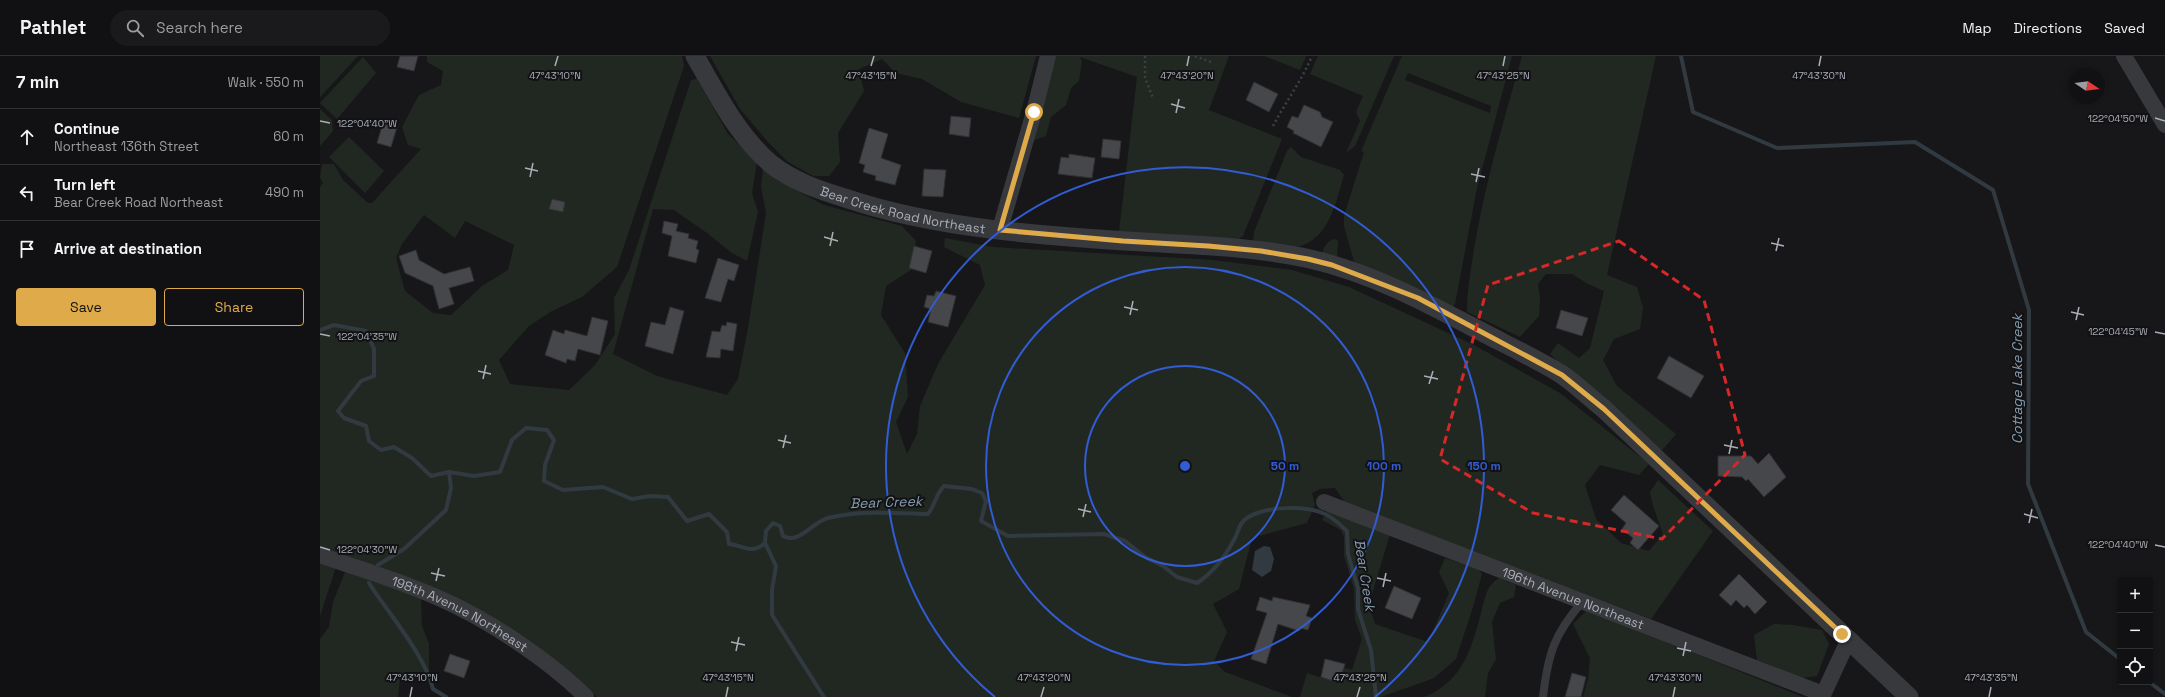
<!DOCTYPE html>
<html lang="en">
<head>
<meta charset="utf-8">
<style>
	body { margin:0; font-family:"Space Grotesk",sans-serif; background:#1a1a1c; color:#f1f3f6 }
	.controls { position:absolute; right:12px; bottom:12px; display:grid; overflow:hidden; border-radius:4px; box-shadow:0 2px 6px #0003 }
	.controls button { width:36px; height:36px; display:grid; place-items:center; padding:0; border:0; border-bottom:1px solid #303133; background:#111113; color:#f1f3f6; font:20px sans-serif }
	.compass { position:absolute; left:1749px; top:12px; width:36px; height:36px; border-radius:50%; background:#111113; box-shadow:0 2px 6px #0003; rotate:103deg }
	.stop { position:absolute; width:12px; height:12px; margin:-9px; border:3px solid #dfaa49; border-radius:50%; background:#fff }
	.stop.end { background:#dfaa49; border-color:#fff; box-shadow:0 1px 4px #0008 }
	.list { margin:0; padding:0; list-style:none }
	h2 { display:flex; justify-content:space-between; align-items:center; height:52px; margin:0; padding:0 16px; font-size:17px }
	h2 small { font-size:13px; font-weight:400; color:#9c9da0 }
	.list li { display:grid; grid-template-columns:26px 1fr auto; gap:12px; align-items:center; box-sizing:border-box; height:56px; padding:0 16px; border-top:1px solid #303133 }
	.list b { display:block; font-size:15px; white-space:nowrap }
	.list p { margin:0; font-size:13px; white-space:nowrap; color:#9c9da0 }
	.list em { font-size:13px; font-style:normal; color:#9c9da0 }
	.actions { display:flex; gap:8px; padding:12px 16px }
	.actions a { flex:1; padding:9px 0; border:1px solid #dfaa49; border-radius:4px; text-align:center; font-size:14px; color:#dfaa49 }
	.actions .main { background:#dfaa49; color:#111 }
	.icon { flex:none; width:22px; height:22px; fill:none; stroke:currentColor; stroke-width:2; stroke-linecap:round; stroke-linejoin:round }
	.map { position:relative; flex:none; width:1845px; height:641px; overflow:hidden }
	header { display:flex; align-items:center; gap:24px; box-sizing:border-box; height:56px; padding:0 20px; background:#111113; border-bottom:1px solid #303133 }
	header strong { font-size:19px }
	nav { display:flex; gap:22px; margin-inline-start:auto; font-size:14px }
	.search { width:280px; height:36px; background:#1a1a1c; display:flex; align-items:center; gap:10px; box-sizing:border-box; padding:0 14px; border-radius:22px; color:#9c9da0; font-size:15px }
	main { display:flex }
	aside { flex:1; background:#111113 }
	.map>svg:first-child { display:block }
</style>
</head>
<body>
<header>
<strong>Pathlet</strong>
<div class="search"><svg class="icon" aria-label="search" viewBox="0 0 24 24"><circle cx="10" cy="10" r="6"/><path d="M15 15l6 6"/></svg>Search here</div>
<nav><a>Map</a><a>Directions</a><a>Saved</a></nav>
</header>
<main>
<aside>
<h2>7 min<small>Walk · 550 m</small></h2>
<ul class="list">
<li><svg class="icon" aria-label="ahead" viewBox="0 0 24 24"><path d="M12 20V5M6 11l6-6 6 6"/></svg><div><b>Continue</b><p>Northeast 136th Street</p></div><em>60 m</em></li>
<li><svg class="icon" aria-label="left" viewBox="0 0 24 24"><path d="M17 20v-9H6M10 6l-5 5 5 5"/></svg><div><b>Turn left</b><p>Bear Creek Road Northeast</p></div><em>490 m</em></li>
<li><svg class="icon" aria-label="arrive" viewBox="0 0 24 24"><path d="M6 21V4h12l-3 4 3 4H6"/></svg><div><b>Arrive at destination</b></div></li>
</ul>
<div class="actions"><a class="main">Save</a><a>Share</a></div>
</aside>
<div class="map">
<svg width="1845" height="641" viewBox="0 0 1845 641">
	<rect width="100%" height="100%" fill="#171719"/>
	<!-- green -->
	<g fill="#212822" fill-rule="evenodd">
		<polygon points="0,0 38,0 0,41"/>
		<path d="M107,0H362L364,10L297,211L262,241L232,255L209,270L179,304L190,328L249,334L275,309L295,278L294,242L309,214L371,24L377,23L408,78L437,106L432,137L438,156L427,205L412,197L387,177L354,154L333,153L293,298L337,320L407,339L418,323L428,272L446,157L441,131L443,113L458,125L504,149L582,170L596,185L591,214L566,230L561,259L585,297L588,341L576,366L587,398L597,378L600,350L618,308L665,229L660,209L624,191L625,182L673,191L893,204L972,214L1029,231L1154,289L1240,337L1329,408L1319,419L1280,409L1265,429L1276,463L1301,487L1329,495L1343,478L1333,450L1330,436L1338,424L1393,475L1331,563L1026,448L1015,432L1000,433L992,437L995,449L987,467L932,482L919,533L893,548L907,576L894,605L905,616L972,641H277L216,591L0,492V131L3,127L0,121L2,108H14L23,124L48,147H52L101,93L88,89L82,71L99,39L121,29L123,15L107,6ZM104,159L135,182L145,165L194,189L188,214L162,230L131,259L113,257L85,235L76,202L82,188Z"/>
		<polygon points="390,0 716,0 699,62 641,46 602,23 576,17 562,3 539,13 544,35 518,77 520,106 509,120 493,120 468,106 448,86 420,53"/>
		<polygon points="736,0 909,0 889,54 962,83 923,180 917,184 799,176 817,21 760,1 762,5 759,25 751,32 746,49 731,61 726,80 712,85"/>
		<polygon points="944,0 986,0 980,14"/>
		<polygon points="998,0 1074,0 1035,90 1026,97 1040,65 1036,56 1043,40 990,18"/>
		<path d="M1082,0H1192L1157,132L1135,248L1131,253L1035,209L1024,170V160L1044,96L1041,95ZM1088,17L1171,50L1170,57L1085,24Z"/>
		<path d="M1202,0H1336L1287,219L1317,231L1323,252L1320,273L1294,283L1283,304L1297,330L1356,378L1339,398L1230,298L1238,287L1259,302L1270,292L1284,235L1268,228L1252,218H1226L1218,228L1220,242L1219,260L1200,281L1147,256C1147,235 1151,214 1154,193C1165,127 1184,64 1202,0Z"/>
		<polygon points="43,1 56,17 17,63 0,47"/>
		<polygon points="0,53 12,64 13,75 0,90"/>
		<polygon points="29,81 64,115 45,137 9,101"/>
		<path d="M971,91L981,101L1020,114L1024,119C1015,149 1008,189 970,192C958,193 945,189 933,187L934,176L967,95Z"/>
		<path d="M1014,183L1018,185L1017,202L1002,200C1002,193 1007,185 1014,183Z"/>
		<polygon points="1008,453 1070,478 1049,548 1055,568 1108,586 1129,537 1119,516 1125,502 1158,513 1162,518 1153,551 1136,603 1114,622 1061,641 980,641 987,617 1019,627 1024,612 1032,614 1042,583 1035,564 1034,533 1024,500 1024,481 1021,474 1002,464"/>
		<polygon points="0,505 16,511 0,560"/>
		<polygon points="26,514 101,541 102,570 109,588 109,616 93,616 80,623 78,641 0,641 0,583 9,571 13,546"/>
		<path d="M1179,522L1196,529L1194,541L1180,547L1172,566L1176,603L1168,617L1165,641H1104C1144,625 1152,591 1162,553C1166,539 1166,531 1179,522Z"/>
		<polygon points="1267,554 1483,641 1263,641 1268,623 1270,602 1253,568"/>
		<polygon points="1454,568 1473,569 1502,574 1509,588 1497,620 1482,622 1437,604 1434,579"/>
	</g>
	<!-- water -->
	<polygon fill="#313a40" points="944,490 950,491 954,503 951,515 942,521 932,514 935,495"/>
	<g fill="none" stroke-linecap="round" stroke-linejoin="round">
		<!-- stream -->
		<g stroke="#313a40" stroke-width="4">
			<polyline points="1361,0 1373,56 1457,92 1595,86 1673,134 1709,254 1708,428 1766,576 1800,603"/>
			<path d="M0,274L14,269L46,275L54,293V320L41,325L18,355L24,362L46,370L49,385L61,394L74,391L92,402L111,420L129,416L154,420L180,416L192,384L206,372L227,374L234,384L225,409L224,425L243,434L283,431L312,443L330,440L348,441L367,465L389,458L407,476L409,488C426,490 431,499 445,487L446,475L453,467L460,470L463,480C479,489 492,466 508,462C540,454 575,457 608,458C615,449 616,438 624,430L652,433L662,437L666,445L661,465L688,480L784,478L805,485L825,501L843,510L857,521L877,527C894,516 907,498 916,480C919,473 920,466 927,462C945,450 986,449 1005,458C1014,462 1020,469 1027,475L1028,498L1038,532V553L1051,594L1056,641"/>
			<polyline points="445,487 456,510 452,534 452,559 504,641"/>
			<polyline points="58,509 84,493 126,454 131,432 129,416"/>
			<path d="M49,527C68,557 105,599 113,633L126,641"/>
			<polyline points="1829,626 1845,638"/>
		</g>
	</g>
	<!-- building -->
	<g fill="#46474b" stroke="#313134">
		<polygon points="80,0 98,0 94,15 77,11"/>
		<polygon points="934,26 958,38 949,56 926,44"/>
		<polygon points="984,49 1000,56 1002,61 1013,66 1001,91 973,77 974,75 967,71 972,60 978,62"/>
		<polygon points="631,60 651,62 649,81 629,78"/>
		<polygon points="63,67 77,71 71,91 57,87"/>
		<polygon points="549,72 568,78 561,102 581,109 575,129 555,124 556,120 543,116 545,109 539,107"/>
		<polygon points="783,83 801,85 799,103 781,101"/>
		<polygon points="749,98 775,102 772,122 738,118 741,101 749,102"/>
		<polygon points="604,113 626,114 623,141 602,140"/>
		<polygon points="232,143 245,146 243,156 229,153"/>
		<polygon points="344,165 358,168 356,175 369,178 368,182 378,185 376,193 379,194 376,207 348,200 352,180 342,177"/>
		<polygon points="594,190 612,195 606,217 589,212"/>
		<polygon points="96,194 99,204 124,218 150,211 154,225 129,232 134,248 119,253 113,230 85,217 79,200"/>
		<polygon points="398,202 419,209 414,225 408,223 401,246 385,242"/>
		<polygon points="616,235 636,240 628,271 608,266 611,253 604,251 607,239 614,240"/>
		<polygon points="350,251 364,255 353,298 325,290 331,266 345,269"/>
		<polygon points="1241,254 1268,262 1262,280 1236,272"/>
		<polygon points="272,261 288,265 280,299 258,293 255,305 247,303 246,307 225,299 233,274 244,278 245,274 267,280"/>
		<polygon points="407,266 417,268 413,295 401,293 400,302 386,301 392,275 400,276 402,269 406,270"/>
		<polygon points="1349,300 1384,320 1371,342 1337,322"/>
		<polygon points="1449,397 1466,421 1444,441 1428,423 1426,425 1422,421 1398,420 1398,400 1431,400 1438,408"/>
		<polygon points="1304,439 1339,470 1318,494 1310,487 1313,482 1302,473 1306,467 1291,454"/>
		<polygon points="1419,518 1447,546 1435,558 1427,549 1424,552 1416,544 1411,550 1399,539"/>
		<polygon points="1074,530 1101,542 1092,563 1065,552"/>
		<polygon points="940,541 952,545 953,541 990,549 986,560 992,562 988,574 980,572 979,575 958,568 946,608 931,603 947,557 936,554"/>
		<polygon points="130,598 150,605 144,622 124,615"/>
		<polygon points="1005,603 1025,608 1019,627 1001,621"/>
		<polygon points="1252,617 1266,621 1261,641 1245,641"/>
	</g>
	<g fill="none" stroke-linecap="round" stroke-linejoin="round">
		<!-- path -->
		<g stroke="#3e4044" stroke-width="2.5" stroke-dasharray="2 3" stroke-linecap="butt">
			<polyline points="825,0 825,22 833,42"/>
			<polyline points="875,0 893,7"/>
			<path d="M953,70C965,47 982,24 992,0"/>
		</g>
		<!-- service -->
		<path stroke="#38393d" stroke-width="8" d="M1223,641C1228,598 1234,578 1263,545"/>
		<!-- minor -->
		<g stroke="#38393d" stroke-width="16">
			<polyline points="1804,0 1845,69"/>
			<polyline points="680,173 714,56 728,0"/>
			<path id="s1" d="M1004,446L1503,638"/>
			<path id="s2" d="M0,499C45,515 91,528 134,549C177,570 232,607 266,641"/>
			<polyline points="1502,641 1528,585"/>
		</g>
		<!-- tertiary -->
		<path stroke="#38393d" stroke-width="19" id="s3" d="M375,0C397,38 417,79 451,108C472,125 499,134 525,142C616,173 727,180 823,186C878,189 936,191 990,203C1052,217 1109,248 1164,277C1189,290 1216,303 1241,318C1256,328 1270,342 1284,353L1589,641"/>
	</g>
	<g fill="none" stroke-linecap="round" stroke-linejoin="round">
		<!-- route -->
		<polyline stroke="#dfaa49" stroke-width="5" points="714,56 680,174 803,185 888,190 941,195 988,203 1012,209 1098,242 1242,319 1284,353 1522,578"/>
	</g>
	<!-- marked area -->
	<path fill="none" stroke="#d62828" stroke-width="3" stroke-dasharray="8 5" stroke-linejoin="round" d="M1299,185L1384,244L1425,399L1342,483L1213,457L1120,403L1168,229Z"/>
	<!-- ticks -->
	<path fill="none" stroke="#aaaeb7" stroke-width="1.5" d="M235,10L238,0M551,10L554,0M867,10L869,0M1183,10L1185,0M1499,10L1501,0M851,48L865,52M856,57L859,43M1835,62L1845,65M0,65L10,67M205,112L218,115M1151,118L1165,121M210,121L213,107M1156,126L1159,112M504,181L518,185M1451,187L1464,190M510,190L513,176M1456,195L1459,182M804,251L818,254M1751,256L1764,259M810,259L813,245M1756,264L1759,251M1835,276L1845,278M0,278L10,280M158,315L171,318M1104,320L1118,323M163,323L166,309M1109,328L1113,315M458,384L471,387M1404,389L1418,392M463,392L466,379M1409,398L1412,384M758,453L771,456M1704,458L1718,462M763,461L766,448M1709,467L1712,453M1835,489L1845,491M0,491L10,494M111,517L125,520M1057,522L1071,525M116,525L119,512M1063,531L1066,517M411,586L425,589M1357,592L1371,595M416,595L419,581M1363,600L1366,586M90,641L92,631M406,641L408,631M721,641L724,631M1037,641L1040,631M1353,641L1355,631M1669,641L1671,631"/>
	<!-- distance rings -->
	<g fill="none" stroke="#325cd3" stroke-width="2">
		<circle cx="865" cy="410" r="100"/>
		<circle cx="865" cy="410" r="199"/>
		<path d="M675 641A299 299 0 1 1 1055 641"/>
	</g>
	<g text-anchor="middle" stroke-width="4" stroke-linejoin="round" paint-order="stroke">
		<!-- street labels -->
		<g font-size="13" fill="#aaaeb7" stroke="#121214">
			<text dy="5" stroke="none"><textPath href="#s3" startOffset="274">Bear Creek Road Northeast</textPath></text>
			<text dy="5" stroke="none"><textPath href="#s1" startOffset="267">196th Avenue Northeast</textPath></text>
			<text dy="5" stroke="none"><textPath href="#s2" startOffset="152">198th Avenue Northeast</textPath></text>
		</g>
		<!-- water labels -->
		<g font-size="14" font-style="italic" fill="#859cae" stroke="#121214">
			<text transform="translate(1697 323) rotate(-90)" y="5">Cottage Lake Creek</text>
			<text transform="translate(566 446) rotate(-2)" y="5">Bear Creek</text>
			<text transform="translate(1045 519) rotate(81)" y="5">Bear Creek</text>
		</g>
	</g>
	<g font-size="10" text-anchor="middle" fill="#aaaeb7" stroke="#121214" stroke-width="4" stroke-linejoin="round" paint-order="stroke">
		<text x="1183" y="23">47°43'25"N</text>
		<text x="1499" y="23">47°43'30"N</text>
		<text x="235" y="23">47°43'10"N</text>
		<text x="551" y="23">47°43'15"N</text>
		<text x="867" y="23">47°43'20"N</text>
		<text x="1798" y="66">122°04'50"W</text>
		<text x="47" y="71">122°04'40"W</text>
		<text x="1798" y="279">122°04'45"W</text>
		<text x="47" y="284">122°04'35"W</text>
		<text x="1798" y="492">122°04'40"W</text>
		<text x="47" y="497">122°04'30"W</text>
		<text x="92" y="625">47°43'10"N</text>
		<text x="408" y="625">47°43'15"N</text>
		<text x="724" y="625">47°43'20"N</text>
		<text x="1040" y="625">47°43'25"N</text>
		<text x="1355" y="625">47°43'30"N</text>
		<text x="1671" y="625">47°43'35"N</text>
	</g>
	<circle cx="865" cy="410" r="6" fill="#325cd3" stroke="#121214" stroke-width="2"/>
	<g font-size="12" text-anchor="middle" font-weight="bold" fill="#325cd3" stroke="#121214" stroke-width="4" stroke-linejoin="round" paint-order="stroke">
		<text x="965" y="414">50 m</text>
		<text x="1064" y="414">100 m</text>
		<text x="1164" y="414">150 m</text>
	</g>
</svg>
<div class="controls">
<button>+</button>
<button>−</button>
<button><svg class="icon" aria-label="locate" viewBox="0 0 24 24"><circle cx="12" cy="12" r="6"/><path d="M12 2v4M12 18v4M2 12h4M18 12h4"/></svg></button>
</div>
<svg class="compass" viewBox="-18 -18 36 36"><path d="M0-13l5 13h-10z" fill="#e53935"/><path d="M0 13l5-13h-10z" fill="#9c9da0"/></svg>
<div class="stop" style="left:714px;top:56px"></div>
<div class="stop end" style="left:1522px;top:578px"></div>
</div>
</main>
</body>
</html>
